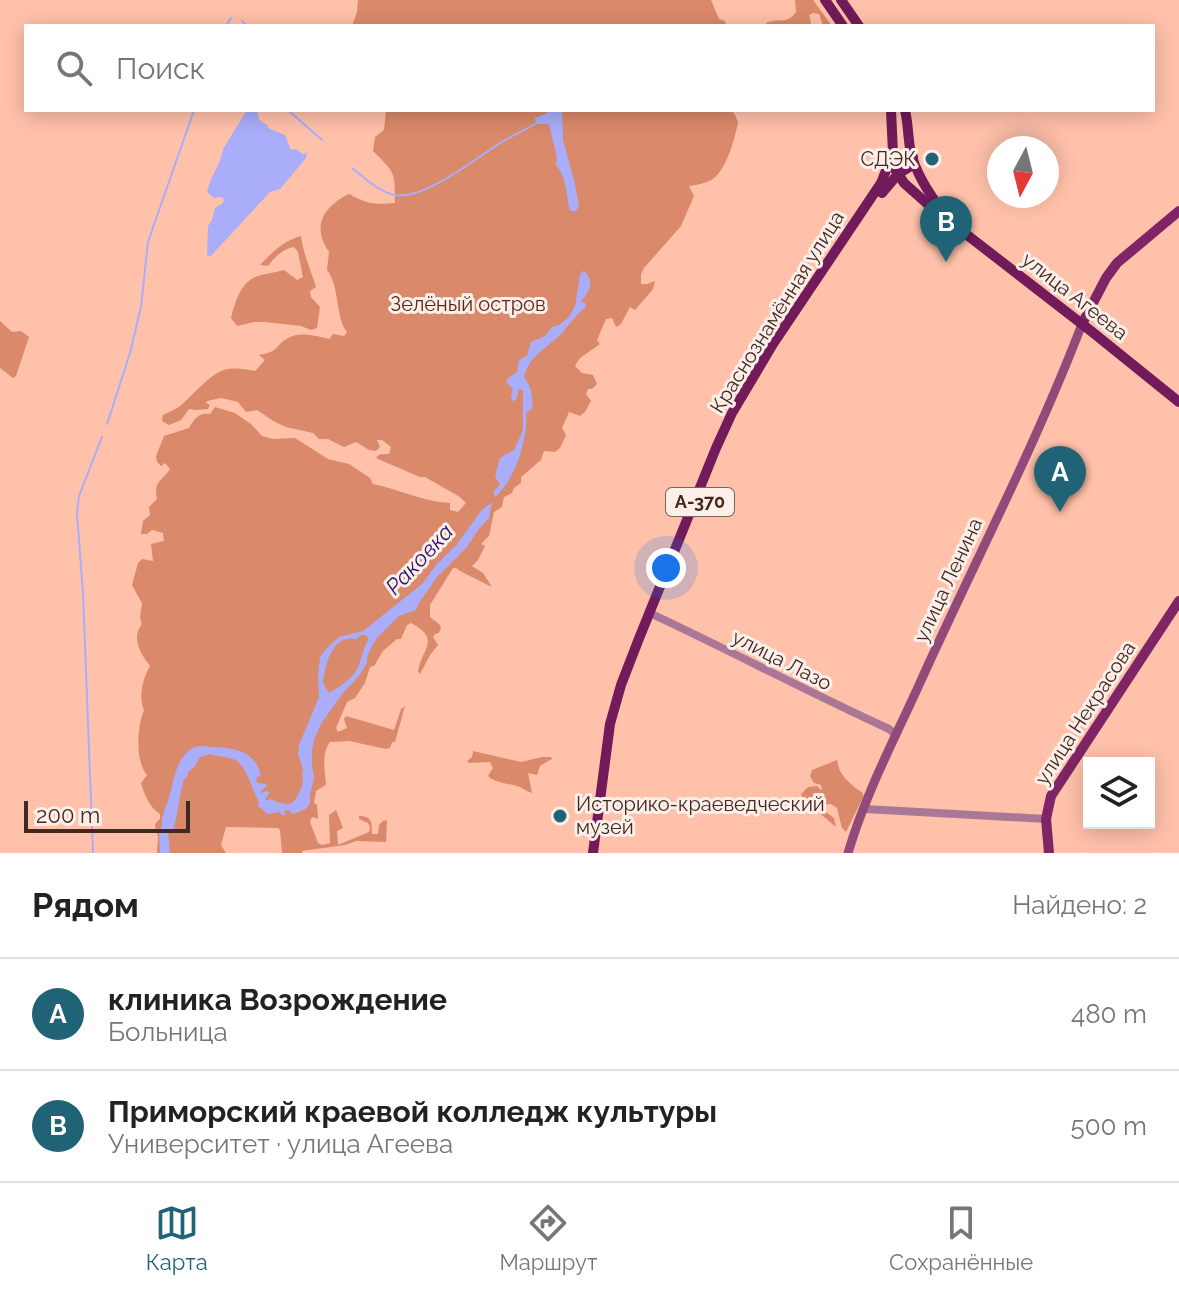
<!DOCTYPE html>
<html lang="ru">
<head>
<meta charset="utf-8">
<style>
	body { margin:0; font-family:Raleway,sans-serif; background:#f6f6f6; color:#222 }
	.controls { position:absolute; right:24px; bottom:24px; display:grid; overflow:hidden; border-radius:0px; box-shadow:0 4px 20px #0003 }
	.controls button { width:72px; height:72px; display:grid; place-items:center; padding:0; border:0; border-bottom:2px solid #e0e0e0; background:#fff; color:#222; font:40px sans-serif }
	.compass { position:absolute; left:987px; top:136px; width:72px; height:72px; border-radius:50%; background:#fff; box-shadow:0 4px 20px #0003; rotate:187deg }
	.scale { position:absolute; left:24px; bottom:20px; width:166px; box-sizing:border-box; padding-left:8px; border:4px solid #412920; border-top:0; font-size:22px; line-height:28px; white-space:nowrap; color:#412920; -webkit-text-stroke:6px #fcefea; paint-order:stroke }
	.you { position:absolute; left:666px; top:568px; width:28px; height:28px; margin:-20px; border:6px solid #fff; border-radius:50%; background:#1a73e8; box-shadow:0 0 0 12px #1a73e833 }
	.badge { display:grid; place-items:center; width:52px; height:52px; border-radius:50%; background:#216376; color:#fff; font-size:26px; font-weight:700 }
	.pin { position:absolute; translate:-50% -66px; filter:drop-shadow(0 2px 4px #0008) }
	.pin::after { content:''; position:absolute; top:42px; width:28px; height:24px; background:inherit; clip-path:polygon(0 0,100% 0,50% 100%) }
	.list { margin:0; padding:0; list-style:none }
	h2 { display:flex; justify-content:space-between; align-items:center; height:104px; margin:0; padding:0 32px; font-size:34px }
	h2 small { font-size:26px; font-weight:400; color:#767676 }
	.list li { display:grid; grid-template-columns:52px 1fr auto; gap:24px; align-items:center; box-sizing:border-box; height:112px; padding:0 32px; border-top:2px solid #e0e0e0 }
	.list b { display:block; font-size:30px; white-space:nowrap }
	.list p { margin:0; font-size:26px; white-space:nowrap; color:#767676 }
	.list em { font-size:26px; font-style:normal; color:#767676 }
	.icon { flex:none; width:44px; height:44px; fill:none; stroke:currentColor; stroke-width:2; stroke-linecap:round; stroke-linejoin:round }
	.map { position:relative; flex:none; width:1179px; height:853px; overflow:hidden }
	.search { position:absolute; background:#fff; box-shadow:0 4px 20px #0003; left:24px; right:24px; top:24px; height:88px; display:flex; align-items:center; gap:20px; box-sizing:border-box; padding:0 28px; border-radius:0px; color:#767676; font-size:30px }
	.sheet { height:328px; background:#fff }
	nav { display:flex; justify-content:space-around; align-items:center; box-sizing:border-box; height:112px; border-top:2px solid #e0e0e0; background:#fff; font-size:22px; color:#767676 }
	nav a { display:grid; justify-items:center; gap:4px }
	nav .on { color:#216376 }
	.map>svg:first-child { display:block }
</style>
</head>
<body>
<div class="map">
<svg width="1179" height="853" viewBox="0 0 1179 853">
	<rect width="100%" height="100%" fill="#ffc1aa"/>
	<!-- forest -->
	<g fill="#da896a">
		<polygon points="358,0 711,0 719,19 725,21 727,26 352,26 357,12"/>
		<path d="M795,0H813L832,26H823L819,14L813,13L809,15L811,22L810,26H767L766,23C778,17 786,26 796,12Z"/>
		<path d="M386,110H729L734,113L738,122C735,138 727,168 714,178C708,183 697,185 689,186L694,196L681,226L644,268L641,274V284H647L655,281L653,289L635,310L630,307L621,324L616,327L612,318L606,319L597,340L600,344L580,358L575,366L582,373L593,375L597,384L592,389H588L586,394L591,401L585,412L580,416L569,412L562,428L566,435L560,448L555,452L544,451L541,460L521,477V483L514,488L512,493L504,497L502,507L494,512L489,536L481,544L485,546L478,560L472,566L483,573L492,587L460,571L456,568H453L430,605V617L439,624L441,628L439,633L435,634L433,637L438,645L430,655L420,674L418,672C420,650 443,640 411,623L407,625L401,639H397L383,651L374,666L370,667L365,683L355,698L347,702L336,728L338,732L347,728L344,719L346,716L394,730L401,709L405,706L395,742H392L390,748L386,749L349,741L330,742C321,754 325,770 326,785L316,791L314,803L317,805L318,819L312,817L310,822L318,843L322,845L330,843L329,815L336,810L343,828L337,831L338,845L369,832L370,827L368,823L359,819V816C372,816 372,823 372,834H378L379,825L383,821L387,820L386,842L356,841L345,845L302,851V853H282L280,830L278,828L226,827L221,845L226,853H157C157,848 158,842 158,837C157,828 151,826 160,819V814C150,808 144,794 141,783L147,775C135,761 137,727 144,710C138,697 143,678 150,666C140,653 131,638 142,624L140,618L142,603L132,585L138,563L142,559L153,561L151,544L164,541L163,533L152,530L147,534H141L143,521L150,515L149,507L157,499C153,481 162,481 170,469L165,463L161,466L157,462L156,456L164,436L189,428C194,419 199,412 210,414L215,407L235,413L251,424L262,436L273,439L295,438L328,459L349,464L370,478L373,484C399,489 423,502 450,503V510L458,512L466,503L460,497L425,477H420L378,459L376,457L381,454H389L391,447L382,440H377L380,447L376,451L369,450L356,442L344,447L328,439H319L313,433L286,427L275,422L257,410L246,412L238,402L221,398L207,401L206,403L210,405L208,409L196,410L189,409L181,420L169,425L162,421L163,415C168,412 175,410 180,406C191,397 210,374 224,370C234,367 244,369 255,371L265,360L259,355C281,351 274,346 288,338C300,331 317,336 329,339L333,334L344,336L347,332C335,317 340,286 327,270L329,252C311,226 324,206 349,194C367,204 375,205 395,203C395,171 395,173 373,151L375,137L384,130Z"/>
		<path d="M301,236C303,254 311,270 316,287L310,291L311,297L320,307L317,328L311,330L301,326L264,322H254L237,326L231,318C235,302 241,281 258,276C266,273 275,273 284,270L297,280L303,277L298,252L294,247C282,249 275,257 268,266L260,265C271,253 285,240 301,236Z"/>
		<polygon points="0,321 12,332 21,331 29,337 16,376 13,378 0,368"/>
		<path d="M473,751L521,762L542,757H551L552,759L540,766L537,775L528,773L532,793C528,792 524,789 520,787C509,783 497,784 488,776L493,768L490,762L469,763L467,761L472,757Z"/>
		<path d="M837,760C838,764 839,768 840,771C845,780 855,788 863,793V797L846,832L842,828L837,808L831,804L822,805L823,810L834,818L836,827L818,812L817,803L810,801L804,802L801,794L808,787L817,786L821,790L822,789L821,785L814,783L810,776L812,770Z"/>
	</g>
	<!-- water -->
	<g fill="#a9adfa" fill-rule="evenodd">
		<path d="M247,110H253L258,113L259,120L267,125L268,128L285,135L291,150L295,149L303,154L307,153L306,158L280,189L270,192L210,257L207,255L208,226L212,220L215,208L223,203L224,199L221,197L214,198L207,192C210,177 222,162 223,149Z"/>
		<path d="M549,110H562L563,140L575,184L579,206L576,211H570C566,195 567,178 556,165L557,157L549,124H536L535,118L547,113Z"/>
		<path d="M584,270C594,282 591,290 581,301L585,303L586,307C577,314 570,323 563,332C548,348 530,354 524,377C532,387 533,398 532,409L526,413C529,437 514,482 495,497L493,492L500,485L495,476L500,458L514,450L523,430V391L519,389L516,400L512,401L511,396L513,389L507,383V379L517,372L519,360L527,356L531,342L545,336L552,327L559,325L569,317L575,306L580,275Z"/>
		<path d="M492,502L489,518L478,530L467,547L437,577L419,603L416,610L399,616L378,637L373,644L367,657V663L359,676L342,694L321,724L314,740L312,751V766L314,778L310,795V803L306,809L293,814L288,810L284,811L286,815H282L280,812L268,814L258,806L259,803C253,791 247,768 237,761C230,756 217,757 210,754L200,757L194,768L188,772V775L183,781L175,824L173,829L168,830L170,853H160L159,829L162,827C161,815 166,809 169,797C174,781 176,757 193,748C199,745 206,747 212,747C234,748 255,750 261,776L257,777L256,781L259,783L265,784L267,786L261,791L262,793L266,791L270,792L265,800L266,801L270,799C292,808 295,806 303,782L302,775L303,769L298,754L299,745L319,697L318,676L320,657L325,650L339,637L363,631L422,584L437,564L457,544L481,511ZM361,635H366L369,639C362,649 362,661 356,671C350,680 338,688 329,693L323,683C325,665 332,634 356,639Z"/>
	</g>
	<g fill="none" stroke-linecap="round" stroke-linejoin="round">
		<!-- stream -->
		<g stroke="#a9adfa" stroke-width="2">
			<polyline points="242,21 247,26"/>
			<polyline points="226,26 231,18"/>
			<polyline points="288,110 322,140"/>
			<path d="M352,168C365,178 378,191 394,195C422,201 474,160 497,145C509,137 523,131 535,124"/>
			<polyline points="107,424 130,353 141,307 148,242 194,110"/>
			<polyline points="93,853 83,593 77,514 79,496 102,437"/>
		</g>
		<!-- tertiary -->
		<g stroke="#aa7797" stroke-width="8">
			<path d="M654,615C733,652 810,693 889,729L896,735"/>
			<polyline points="865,809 1046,819"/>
		</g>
		<!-- secondary -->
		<path stroke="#924a7b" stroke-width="9" d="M848,853C865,795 894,740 919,685C973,565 1035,447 1082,324"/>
		<!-- primary -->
		<g stroke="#7f2566" stroke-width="10">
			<polyline points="1082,324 1106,278 1117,263 1179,211"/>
			<polyline points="1049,853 1046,819 1051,796 1179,601"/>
		</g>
		<!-- trunk -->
		<g stroke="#721a5a" stroke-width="10">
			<polyline points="825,0 843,26"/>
			<polyline points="841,0 859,26"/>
			<path d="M905,110C908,123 908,136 910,148C914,171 929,193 942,211"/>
			<polyline points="895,169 904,183 931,207 1091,331 1179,402"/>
			<polyline points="882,193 898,174 911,166 913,157"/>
			<polyline points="593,853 610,724 621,685 638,641 716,448 732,413 773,344 881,183 893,153 891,110"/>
		</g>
	</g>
	<!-- markers -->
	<g fill="#216376" stroke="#fcefea" stroke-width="3">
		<circle cx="932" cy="159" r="8"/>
		<circle cx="560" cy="816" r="8"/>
	</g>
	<g text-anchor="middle" stroke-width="6" stroke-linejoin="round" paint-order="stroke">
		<!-- shield labels -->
		<rect fill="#fcefea" stroke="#79645d" stroke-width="2" x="666" y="488" width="68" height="28" rx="6"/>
		<g font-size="18" font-weight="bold" fill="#412920">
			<text x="700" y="508">А-370</text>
		</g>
		<!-- poi labels -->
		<g font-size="20" fill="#412920" stroke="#fcefea" text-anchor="end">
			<text x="916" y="166">СДЭК</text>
			<text x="576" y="811" text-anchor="start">Историко-краеведческий<tspan x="576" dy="23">музей</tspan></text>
		</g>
		<!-- street labels -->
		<g font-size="20" fill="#412920" stroke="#fcefea">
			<text transform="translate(1075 296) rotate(38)" y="7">улица Агеева</text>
			<text transform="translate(777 312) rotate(-58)" y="7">Краснознамённая улица</text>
			<text transform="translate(948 580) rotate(-65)" y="7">улица Ленина</text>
			<text transform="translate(782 660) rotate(27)" y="7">улица Лазо</text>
			<text transform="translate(1085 713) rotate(-57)" y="7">улица Некрасова</text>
		</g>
		<!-- park labels -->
		<g font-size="20" fill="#5c2712" stroke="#fcefea">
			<text x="468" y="311">Зелёный остров</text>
		</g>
		<!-- water labels -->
		<g font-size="22" font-style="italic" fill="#25166d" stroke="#fcefea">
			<text transform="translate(419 559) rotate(-47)" y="8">Раковка</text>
		</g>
	</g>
</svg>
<div class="controls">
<button><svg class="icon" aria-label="layers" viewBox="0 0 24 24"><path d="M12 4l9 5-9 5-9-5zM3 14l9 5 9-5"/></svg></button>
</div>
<svg class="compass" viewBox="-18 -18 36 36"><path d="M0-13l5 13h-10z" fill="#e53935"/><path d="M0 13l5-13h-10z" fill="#767676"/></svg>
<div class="scale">200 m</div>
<div class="you"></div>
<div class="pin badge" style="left:1060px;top:512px">A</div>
<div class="pin badge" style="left:946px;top:262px">B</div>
<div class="search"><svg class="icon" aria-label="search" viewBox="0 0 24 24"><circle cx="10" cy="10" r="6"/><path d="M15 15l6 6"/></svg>Поиск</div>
</div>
<section class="sheet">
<h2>Рядом<small>Найдено: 2</small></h2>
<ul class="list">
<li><span class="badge">A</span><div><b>клиника Возрождение</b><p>Больница</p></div><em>480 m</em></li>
<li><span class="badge">B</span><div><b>Приморский краевой колледж культуры</b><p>Университет · улица Агеева</p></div><em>500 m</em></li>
</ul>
</section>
<nav>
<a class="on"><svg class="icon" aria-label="map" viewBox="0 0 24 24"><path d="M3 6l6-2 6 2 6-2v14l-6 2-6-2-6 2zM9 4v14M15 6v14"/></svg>Карта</a>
<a><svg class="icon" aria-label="directions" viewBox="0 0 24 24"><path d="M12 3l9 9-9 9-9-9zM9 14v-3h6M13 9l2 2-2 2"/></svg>Маршрут</a>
<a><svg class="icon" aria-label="saved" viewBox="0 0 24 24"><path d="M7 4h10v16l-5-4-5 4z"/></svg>Сохранённые</a>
</nav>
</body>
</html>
